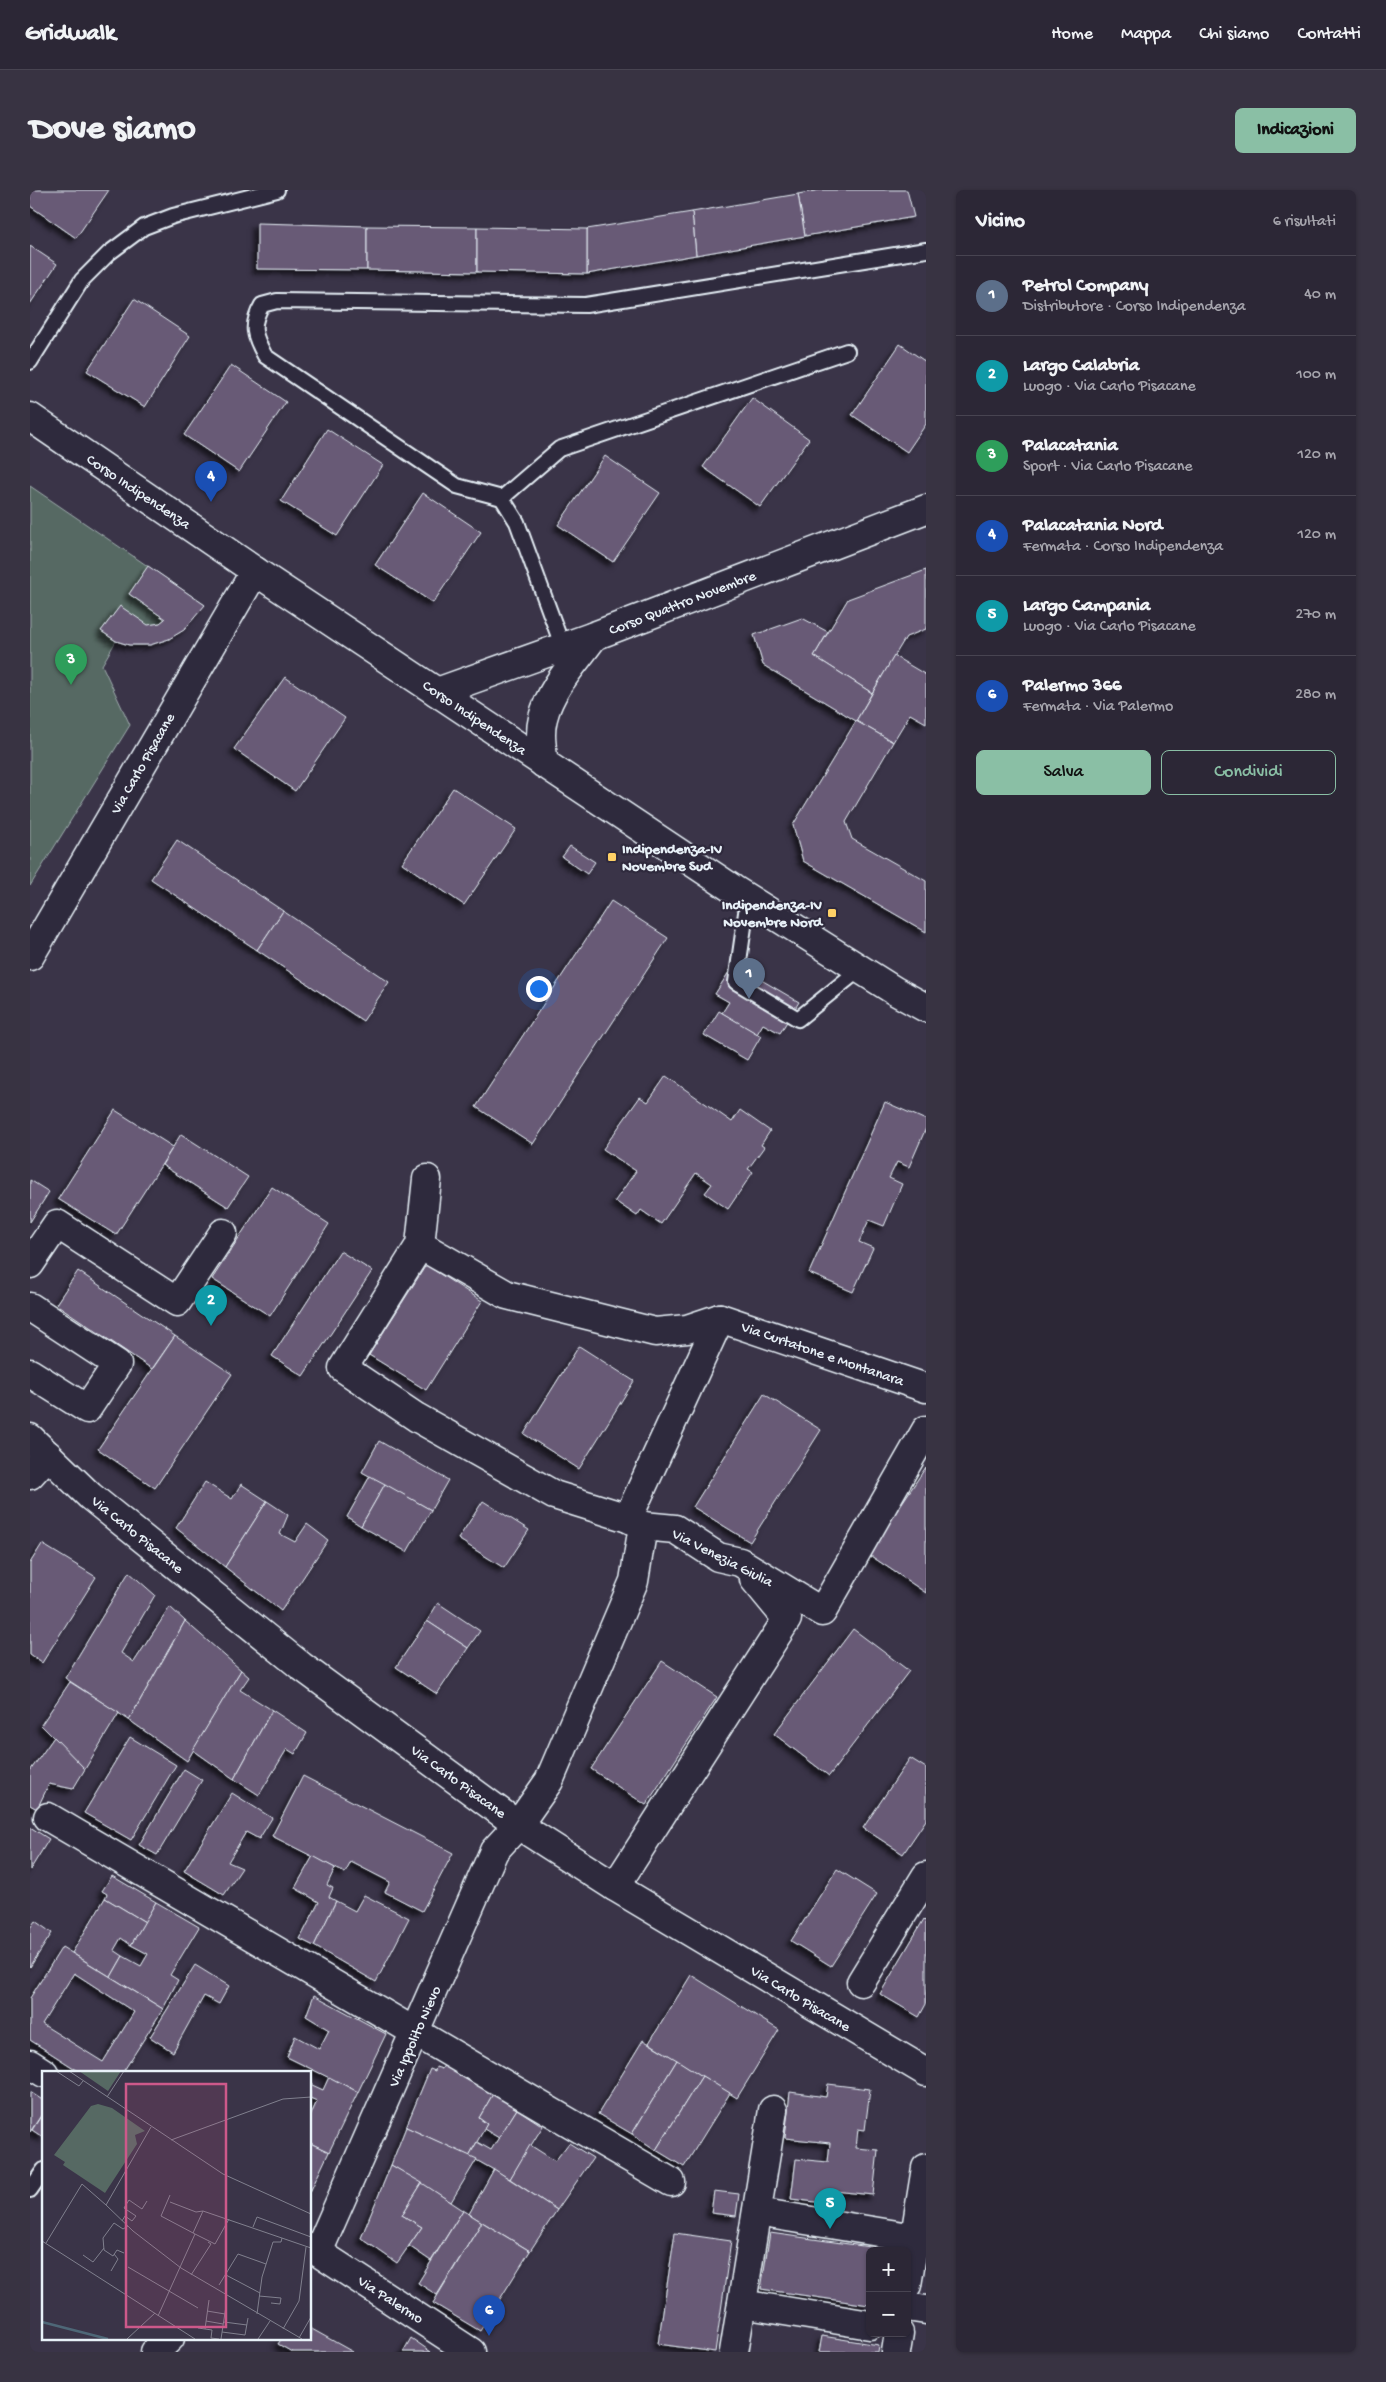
<!DOCTYPE html>
<html lang="it">
<head>
<meta charset="utf-8">
<style>
	body { margin:0; font-family:"Gochi Hand",sans-serif; background:#383342; color:#f1f3f6 }
	.controls { position:absolute; right:15px; bottom:15px; display:grid; overflow:hidden; border-radius:8px; box-shadow:0 1px 4px #0004 }
	.controls button { width:45px; height:45px; display:grid; place-items:center; padding:0; border:0; border-bottom:1px solid #484451; background:#2c2736; color:#f1f3f6; font:25px sans-serif }
	.you { position:absolute; left:508px; top:798px; width:18px; height:18px; margin:-12px; border:4px solid #fff; border-radius:50%; background:#1a73e8; box-shadow:0 0 0 8px #1a73e833 }
	.badge { display:grid; place-items:center; width:32px; height:32px; border-radius:50%; background:#8abfa5; color:#fff; font-size:16px; font-weight:700 }
	.pin { position:absolute; translate:-50% -41px; filter:drop-shadow(0 1px 2px #0008) }
	.pin::after { content:''; position:absolute; top:26px; width:18px; height:15px; background:inherit; clip-path:polygon(0 0,100% 0,50% 100%) }
	.list { margin:0; padding:0; list-style:none }
	h2 { display:flex; justify-content:space-between; align-items:center; height:65px; margin:0; padding:0 20px; font-size:21px }
	h2 small { font-size:16px; font-weight:400; color:#a6a5ad }
	.list li { display:grid; grid-template-columns:32px 1fr auto; gap:15px; align-items:center; box-sizing:border-box; height:80px; padding:0 20px; border-top:1px solid #484451 }
	.list b { display:block; font-size:19px; white-space:nowrap }
	.list p { margin:0; font-size:16px; white-space:nowrap; color:#a6a5ad }
	.list em { font-size:16px; font-style:normal; color:#a6a5ad }
	.actions { display:flex; gap:10px; padding:15px 20px }
	.actions a { flex:1; padding:11px 0; border:1px solid #8abfa5; border-radius:8px; text-align:center; font-size:18px; color:#8abfa5 }
	.actions .main { background:#8abfa5; color:#111 }
	.map { position:relative; flex:none; width:896px; height:2162px; overflow:hidden; border-radius:8px }
	header { display:flex; align-items:center; gap:30px; box-sizing:border-box; height:70px; padding:0 25px; background:#2c2736; border-bottom:1px solid #484451 }
	header strong { font-size:24px }
	nav { display:flex; gap:28px; margin-inline-start:auto; font-size:18px }
	.intro { display:flex; align-items:center; justify-content:space-between; box-sizing:border-box; height:120px; padding:0 30px }
	h1 { margin:0; font-size:35px }
	.button { padding:12px 22px; border-radius:8px; background:#8abfa5; color:#111; font-size:18px; font-weight:700 }
	main { display:flex; gap:30px; padding:0 30px }
	aside { flex:1; background:#2c2736; border-radius:8px; box-shadow:0 1px 4px #0004 }
	.map>svg:first-child { display:block }
</style>
</head>
<body>
<header>
<strong>Gridwalk</strong>
<nav><a>Home</a><a>Mappa</a><a>Chi siamo</a><a>Contatti</a></nav>
</header>
<div class="intro"><h1>Dove siamo</h1><a class="button">Indicazioni</a></div>
<main>
<div class="map">
<svg width="896" height="2162" viewBox="0 0 896 2162">
	<defs>
		<filter id="shadow"><feDropShadow dx="-4.5" dy="4.5" stdDeviation="2.5" flood-color="#0009"/></filter>
	</defs>
	<rect width="100%" height="100%" fill="#3a3448"/>
	<filter id="ink" filterUnits="userSpaceOnUse"><feTurbulence type="fractalNoise" baseFrequency=".02" numOctaves="2"/><feDisplacementMap in="SourceGraphic" scale="10" xChannelSelector="R" yChannelSelector="G"/><feConvolveMatrix kernelMatrix="1 2 1 2 8 2 1 2 1" color-interpolation-filters="sRGB"/></filter>
	<g filter="url(#ink)">
		<!-- green -->
		<path fill="#566963" stroke="#9fadae" d="M0,296L175,415C145,443 130,464 86,451L72,475L100,535L0,696Z"/>
		<!-- building -->
		<g fill="#685a76" stroke="#e8f1f8" fill-rule="evenodd" filter="url(#shadow)">
			<polygon points="0,0 79,0 46,48 0,16"/>
			<polygon points="790,0 877,0 884,27 775,46 768,4"/>
			<polygon points="768,4 775,46 666,65 662,22"/>
			<polygon points="662,22 666,65 557,84 557,39"/>
			<polygon points="227,33 337,36 337,80 227,79"/>
			<polygon points="337,36 447,37 447,82 337,80"/>
			<polygon points="447,37 557,39 557,84 447,82"/>
			<polygon points="0,56 27,74 0,114"/>
			<polygon points="104,109 160,146 115,217 57,181"/>
			<polygon points="870,154 896,172 896,234 877,262 822,225"/>
			<polygon points="201,175 256,212 209,282 154,245"/>
			<polygon points="722,208 779,249 730,317 673,277"/>
			<polygon points="297,239 353,275 307,346 251,311"/>
			<polygon points="575,266 630,303 583,372 528,335"/>
			<polygon points="393,303 451,342 403,413 345,375"/>
			<polygon points="118,376 175,415 154,440 139,449 120,455 99,455 86,451 71,441 90,416 118,435 130,433 135,429 99,404"/>
			<polygon points="896,380 896,439 876,447 842,503 784,466 818,409"/>
			<polygon points="772,428 798,442 784,466 842,503 826,531 733,475 724,445"/>
			<polygon points="864,466 896,485 896,533 880,524 863,552 826,531"/>
			<polygon points="255,487 315,528 265,601 204,559"/>
			<polygon points="826,531 863,552 816,632 822,649 896,691 896,742 773,671 763,635"/>
			<polygon points="423,598 486,639 434,715 372,673"/>
			<polygon points="147,650 253,721 227,760 121,689"/>
			<polygon points="540,656 565,672 557,684 532,667"/>
			<polygon points="581,711 638,748 503,954 446,917"/>
			<polygon points="253,721 359,792 333,831 227,760"/>
			<polygon points="704,774 769,812 750,843 733,834 727,844 692,823 699,812 685,804"/>
			<polygon points="689,821 731,846 717,870 674,845"/>
			<polygon points="636,886 702,932 710,920 740,941 731,955 734,957 718,979 723,982 698,1019 675,1003 682,994 666,983 631,1034 611,1020 607,1026 585,1011 606,981 573,959 610,907 618,912"/>
			<polygon points="855,912 896,930 896,938 879,977 867,972 859,988 872,994 854,1036 839,1030 829,1052 843,1058 823,1102 779,1083"/>
			<polygon points="85,920 143,957 86,1045 28,1009"/>
			<polygon points="151,944 218,987 198,1017 132,975"/>
			<polygon points="0,990 19,1002 0,1032"/>
			<polygon points="242,997 299,1034 240,1126 182,1089"/>
			<polygon points="310,1061 342,1081 273,1186 242,1166"/>
			<polygon points="396,1075 452,1111 396,1200 339,1165"/>
			<polygon points="48,1081 145,1146 122,1179 26,1114"/>
			<polygon points="145,1146 202,1184 125,1298 68,1259"/>
			<polygon points="549,1156 604,1191 549,1279 494,1244"/>
			<polygon points="734,1204 791,1240 720,1352 663,1317"/>
			<polygon points="349,1251 418,1290 401,1320 332,1282"/>
			<polygon points="896,1277 896,1403 838,1364"/>
			<polygon points="340,1286 355,1294 331,1336 317,1327"/>
			<polygon points="175,1292 202,1309 211,1294 237,1311 195,1377 146,1338"/>
			<polygon points="355,1294 401,1320 377,1362 331,1336"/>
			<polygon points="237,1311 258,1325 250,1344 265,1352 277,1334 298,1350 251,1421 195,1377"/>
			<polygon points="453,1311 499,1340 474,1378 428,1349"/>
			<polygon points="12,1354 66,1387 12,1473 0,1465 0,1373"/>
			<polygon points="99,1382 125,1405 91,1463 104,1472 140,1417 155,1431 99,1530 35,1488"/>
			<polygon points="408,1413 450,1441 438,1458 397,1431"/>
			<polygon points="155,1431 211,1480 157,1571 99,1530"/>
			<polygon points="397,1431 438,1458 407,1504 366,1477"/>
			<polygon points="823,1439 879,1481 799,1586 744,1544"/>
			<polygon points="632,1471 687,1507 616,1615 561,1579"/>
			<polygon points="211,1480 219,1487 210,1500 242,1520 204,1589 163,1560"/>
			<polygon points="40,1492 89,1523 55,1579 11,1535"/>
			<polygon points="242,1520 277,1543 265,1564 257,1559 229,1605 204,1589"/>
			<polygon points="24,1547 55,1579 43,1599 19,1594 7,1619 0,1615 0,1581"/>
			<polygon points="100,1547 146,1575 101,1650 54,1623"/>
			<polygon points="880,1568 896,1578 896,1630 873,1664 833,1638"/>
			<polygon points="154,1579 172,1590 127,1665 109,1655"/>
			<polygon points="273,1586 423,1663 392,1721 355,1702 360,1692 321,1672 315,1683 242,1646"/>
			<polygon points="202,1603 242,1628 229,1649 216,1642 198,1672 212,1678 194,1705 154,1681"/>
			<polygon points="0,1637 19,1649 0,1680"/>
			<polygon points="283,1666 305,1678 297,1695 303,1698 299,1707 306,1711 284,1756 270,1749 289,1712 265,1698"/>
			<polygon points="807,1679 847,1704 801,1776 761,1751"/>
			<polygon points="82,1686 126,1712 115,1732 75,1708 77,1704 72,1701"/>
			<polygon points="334,1705 379,1728 346,1792 284,1756 306,1711 325,1721"/>
			<polygon points="75,1708 115,1732 101,1755 91,1748 84,1760 93,1766 81,1787 42,1763"/>
			<polygon points="126,1712 169,1737 140,1785 148,1790 133,1819 81,1787 93,1766 111,1776 118,1764 101,1755"/>
			<polygon points="894,1729 896,1731 896,1814 889,1827 850,1804"/>
			<polygon points="5,1731 22,1743 0,1777 0,1738"/>
			<path d="M32,1757L133,1819L93,1882H50L0,1850V1808ZM44,1783L104,1822L73,1872L12,1834Z"/>
			<polygon points="165,1775 199,1796 189,1814 174,1806 143,1862 120,1847"/>
			<polygon points="661,1785 749,1840 707,1908 619,1853"/>
			<polygon points="284,1805 356,1844 328,1902 257,1867 265,1846 289,1859 299,1840 276,1826"/>
			<polygon points="613,1850 647,1870 602,1944 568,1924"/>
			<polygon points="647,1870 672,1886 626,1960 602,1944"/>
			<polygon points="415,1873 463,1904 449,1928 457,1934 439,1966 376,1937 400,1879 405,1881 406,1877 412,1879"/>
			<polygon points="672,1886 700,1903 654,1977 626,1960"/>
			<polygon points="299,1887 328,1902 299,1962 280,1953 280,1927 287,1911 280,1908 280,1894 293,1900"/>
			<polygon points="798,1894 840,1899 835,1940 828,1939 826,1958 848,1960 843,2005 804,2001 802,2014 761,2009 766,1969 798,1972 800,1953 755,1948 760,1902 796,1907"/>
			<polygon points="0,1902 14,1911 14,1921 0,1942"/>
			<polygon points="463,1904 487,1919 469,1948 454,1939 457,1934 449,1928"/>
			<polygon points="487,1919 513,1936 480,1989 439,1966 447,1952 461,1960"/>
			<polygon points="13,1923 14,1923 14,1948 2,1940"/>
			<polygon points="376,1937 447,1969 421,2012 361,1975"/>
			<polygon points="280,1953 299,1962 280,2002"/>
			<polygon points="539,1953 563,1968 527,2020 480,1989 500,1955 525,1971"/>
			<polygon points="361,1975 392,1993 372,2025 392,2037 367,2073 331,2048"/>
			<polygon points="464,1979 527,2020 500,2061 439,2024"/>
			<polygon points="392,1993 433,2020 401,2071 379,2056 392,2037 372,2025"/>
			<polygon points="684,2001 709,2004 706,2026 681,2023"/>
			<polygon points="433,2020 452,2032 407,2105 388,2093"/>
			<polygon points="452,2032 500,2061 450,2141 403,2113"/>
			<polygon points="645,2043 701,2051 685,2162 628,2154"/>
			<polygon points="740,2043 847,2058 847,2061 840,2061 839,2115 731,2099"/>
			<polygon points="280,2138 323,2162 262,2162 248,2154 252,2148 280,2148"/>
			<polygon points="792,2146 849,2155 848,2162 789,2162"/>
			<polygon points="381,2148 394,2157 401,2162 373,2162"/>
		</g>
		<g fill="none" stroke-linecap="round" stroke-linejoin="round">
			<defs>
				<g id="lane">
					<path d="M817,161L529,259L472,308L427,296L235,166C224,146 220,136 232,115L247,111L556,115L896,60"/>
					<polyline points="0,172 52,90 79,63 114,37 143,26 247,0"/>
					<polyline points="472,308 487,332 532,455"/>
					<polyline points="718,709 706,792 768,829 830,779"/>
					<polyline points="0,2000 14,1980"/>
				</g>
				<g id="street">
					<polyline points="407,502 564,446 896,319"/>
					<path d="M514,574C512,559 509,543 513,528C520,498 547,470 564,446"/>
					<polyline points="0,766 225,381"/>
					<polyline points="397,989 390,1055 313,1178 386,1227 524,1305 598,1328 613,1336"/>
					<polyline points="390,1055 477,1105 625,1142 657,1139 690,1128"/>
					<polyline points="0,1074 27,1034 147,1112 193,1043"/>
					<polyline points="0,1117 87,1174 57,1219 0,1183"/>
					<polyline points="690,1128 896,1198"/>
					<polyline points="0,1248 60,1306 271,1476 488,1635 585,1697 896,1882"/>
					<polyline points="0,1285 18,1265"/>
					<polyline points="598,1328 690,1128"/>
					<polyline points="18,1627 641,1992"/>
					<polyline points="585,1697 757,1429 724,1389"/>
					<polyline points="831,1792 896,1686"/>
					<polyline points="727,2022 885,2048"/>
					<polyline points="288,2062 464,1661 488,1635 519,1591 604,1391 613,1336 645,1339 688,1367 710,1372 792,1422 896,1240"/>
					<polyline points="877,2095 896,1978"/>
					<polyline points="712,2114 840,2135"/>
					<polyline points="877,2117 896,2120"/>
					<polyline points="125,2162 140,2148"/>
					<polyline points="704,2162 743,1920"/>
					<polyline points="866,2162 869,2143"/>
				</g>
				<g id="secondary">
					<polyline points="0,1874 14,1883"/>
					<polyline points="280,2057 441,2162"/>
				</g>
				<polyline id="primary" points="0,227 225,381 703,699 865,801 896,818"/>
			</defs>
			<!-- lane casing -->
			<use href="#lane" stroke="#e8f1f8" stroke-width="18"/>
			<!-- street casing -->
			<use href="#street" stroke="#e8f1f8" stroke-width="31"/>
			<!-- secondary casing -->
			<use href="#secondary" stroke="#e8f1f8" stroke-width="31"/>
			<!-- primary casing -->
			<use href="#primary" stroke="#e8f1f8" stroke-width="31"/>
			<!-- lane -->
			<use href="#lane" stroke="#2f2a3d" stroke-width="14"/>
			<!-- street -->
			<use href="#street" stroke="#2f2a3d" stroke-width="28"/>
			<!-- secondary -->
			<use href="#secondary" stroke="#2f2a3d" stroke-width="28"/>
			<!-- primary -->
			<use href="#primary" stroke="#2f2a3d" stroke-width="28"/>
		</g>
	</g>
	<!-- markers -->
	<g fill="#ffd166" stroke="#2f2a3d" stroke-width="2">
		<rect x="577" y="662" width="10" height="10" rx="2.5"/>
		<rect x="797" y="718" width="10" height="10" rx="2.5"/>
	</g>
	<g text-anchor="middle" stroke-width="4.5" stroke-linejoin="round" paint-order="stroke">
		<!-- street labels -->
		<g font-size="15" fill="#e8f1f8" stroke="#2f2a3d">
			<text transform="translate(109 301) rotate(34)" y="5">Corso Indipendenza</text>
			<text transform="translate(652 412) rotate(-21)" y="5">Corso Quattro Novembre</text>
			<text transform="translate(445 527) rotate(34)" y="5">Corso Indipendenza</text>
			<text transform="translate(112 573) rotate(-60)" y="5">Via Carlo Pisacane</text>
			<text transform="translate(793 1163) rotate(19)" y="5">Via Curtatone e Montanara</text>
			<text transform="translate(108 1344) rotate(39)" y="5">Via Carlo Pisacane</text>
			<text transform="translate(693 1367) rotate(27)" y="5">Via Venezia Giulia</text>
			<text transform="translate(429 1591) rotate(36)" y="5">Via Carlo Pisacane</text>
			<text transform="translate(771 1808) rotate(31)" y="5">Via Carlo Pisacane</text>
			<text transform="translate(384 1846) rotate(-66)" y="5">Via Ippolito Nievo</text>
			<text transform="translate(361 2109) rotate(33)" y="5">Via Palermo</text>
		</g>
		<!-- poi labels -->
		<g font-size="15" font-weight="bold" fill="#e8f1f8" stroke="#2f2a3d" text-anchor="start">
			<text x="592" y="663">Indipendenza-IV<tspan x="592" dy="17">Novembre Sud</tspan></text>
			<text x="792" y="719" text-anchor="end">Indipendenza-IV<tspan x="792" dy="17">Novembre Nord</tspan></text>
		</g>
	</g>
	<!-- overview -->
	<g transform="translate(12 1881)">
		<rect width="269" height="269" fill="#3a3448"/>
		<path d="M37,0L47,1L79,0L66,20ZM56,33L70,37L103,60L93,64L95,73L63,122L21,94L23,91L12,84L49,35Z" fill="#566963"/>
		<path fill="none" stroke="#4e6777" stroke-width="2.5" d="M0,251L66,268"/>
		<path fill="none" stroke="#80808e" stroke-width="1" d="M14,0L37,15L41,10M27,0L181,103L269,143M65,26L82,0M109,56L64,134L91,160L139,197L260,268M129,69L241,28L269,26M128,124L119,145L153,163M128,131L154,141L161,140M161,140L269,177M80,150L83,145L90,150L94,145L82,137L87,129L100,138L105,130M211,156L215,146L269,166M151,162L161,140M0,170L153,268M4,172L40,113L64,134M82,182L75,179L71,185L62,179L61,167L72,152L81,158L86,155M41,184L51,191L62,177M86,196L156,237M69,200L76,188L72,183M149,204L169,173L166,171M184,204L218,222M177,214L196,183L224,193M217,225L239,227L238,233L229,232M165,240L183,243M215,243L220,206L231,171H239L240,167M116,245L153,163L173,173L187,148M164,250L181,253M182,251L205,254M156,257L170,259L169,267L177,268M163,258L167,229M241,258L257,230L264,176M180,261L203,264L206,247M257,267L269,246M85,268L113,242M179,268L184,235M216,268L228,250"/>
		<path fill="#cd598a" fill-opacity="0.15" stroke="#cd598a" stroke-width="2.5" d="M84,13H184V256H84Z"/>
		<rect width="269" height="269" fill="none" stroke="#e8f1f8" stroke-width="2.5"/>
	</g>
</svg>
<div class="controls">
<button>+</button>
<button>−</button>
</div>
<div class="you"></div>
<div class="pin badge" style="left:719px;top:809px;background:#5c6f8a">1</div>
<div class="pin badge" style="left:181px;top:1136px;background:#0f9aa8">2</div>
<div class="pin badge" style="left:41px;top:495px;background:#2e9e5b">3</div>
<div class="pin badge" style="left:181px;top:312px;background:#1a4fb4">4</div>
<div class="pin badge" style="left:800px;top:2039px;background:#0f9aa8">5</div>
<div class="pin badge" style="left:459px;top:2146px;background:#1a4fb4">6</div>
</div>
<aside>
<h2>Vicino<small>6 risultati</small></h2>
<ul class="list">
<li><span class="badge" style="background:#5c6f8a">1</span><div><b>Petrol Company</b><p>Distributore · Corso Indipendenza</p></div><em>40 m</em></li>
<li><span class="badge" style="background:#0f9aa8">2</span><div><b>Largo Calabria</b><p>Luogo · Via Carlo Pisacane</p></div><em>100 m</em></li>
<li><span class="badge" style="background:#2e9e5b">3</span><div><b>Palacatania</b><p>Sport · Via Carlo Pisacane</p></div><em>120 m</em></li>
<li><span class="badge" style="background:#1a4fb4">4</span><div><b>Palacatania Nord</b><p>Fermata · Corso Indipendenza</p></div><em>120 m</em></li>
<li><span class="badge" style="background:#0f9aa8">5</span><div><b>Largo Campania</b><p>Luogo · Via Carlo Pisacane</p></div><em>270 m</em></li>
<li><span class="badge" style="background:#1a4fb4">6</span><div><b>Palermo 366</b><p>Fermata · Via Palermo</p></div><em>280 m</em></li>
</ul>
<div class="actions"><a class="main">Salva</a><a>Condividi</a></div>
</aside>
</main>
</body>
</html>
